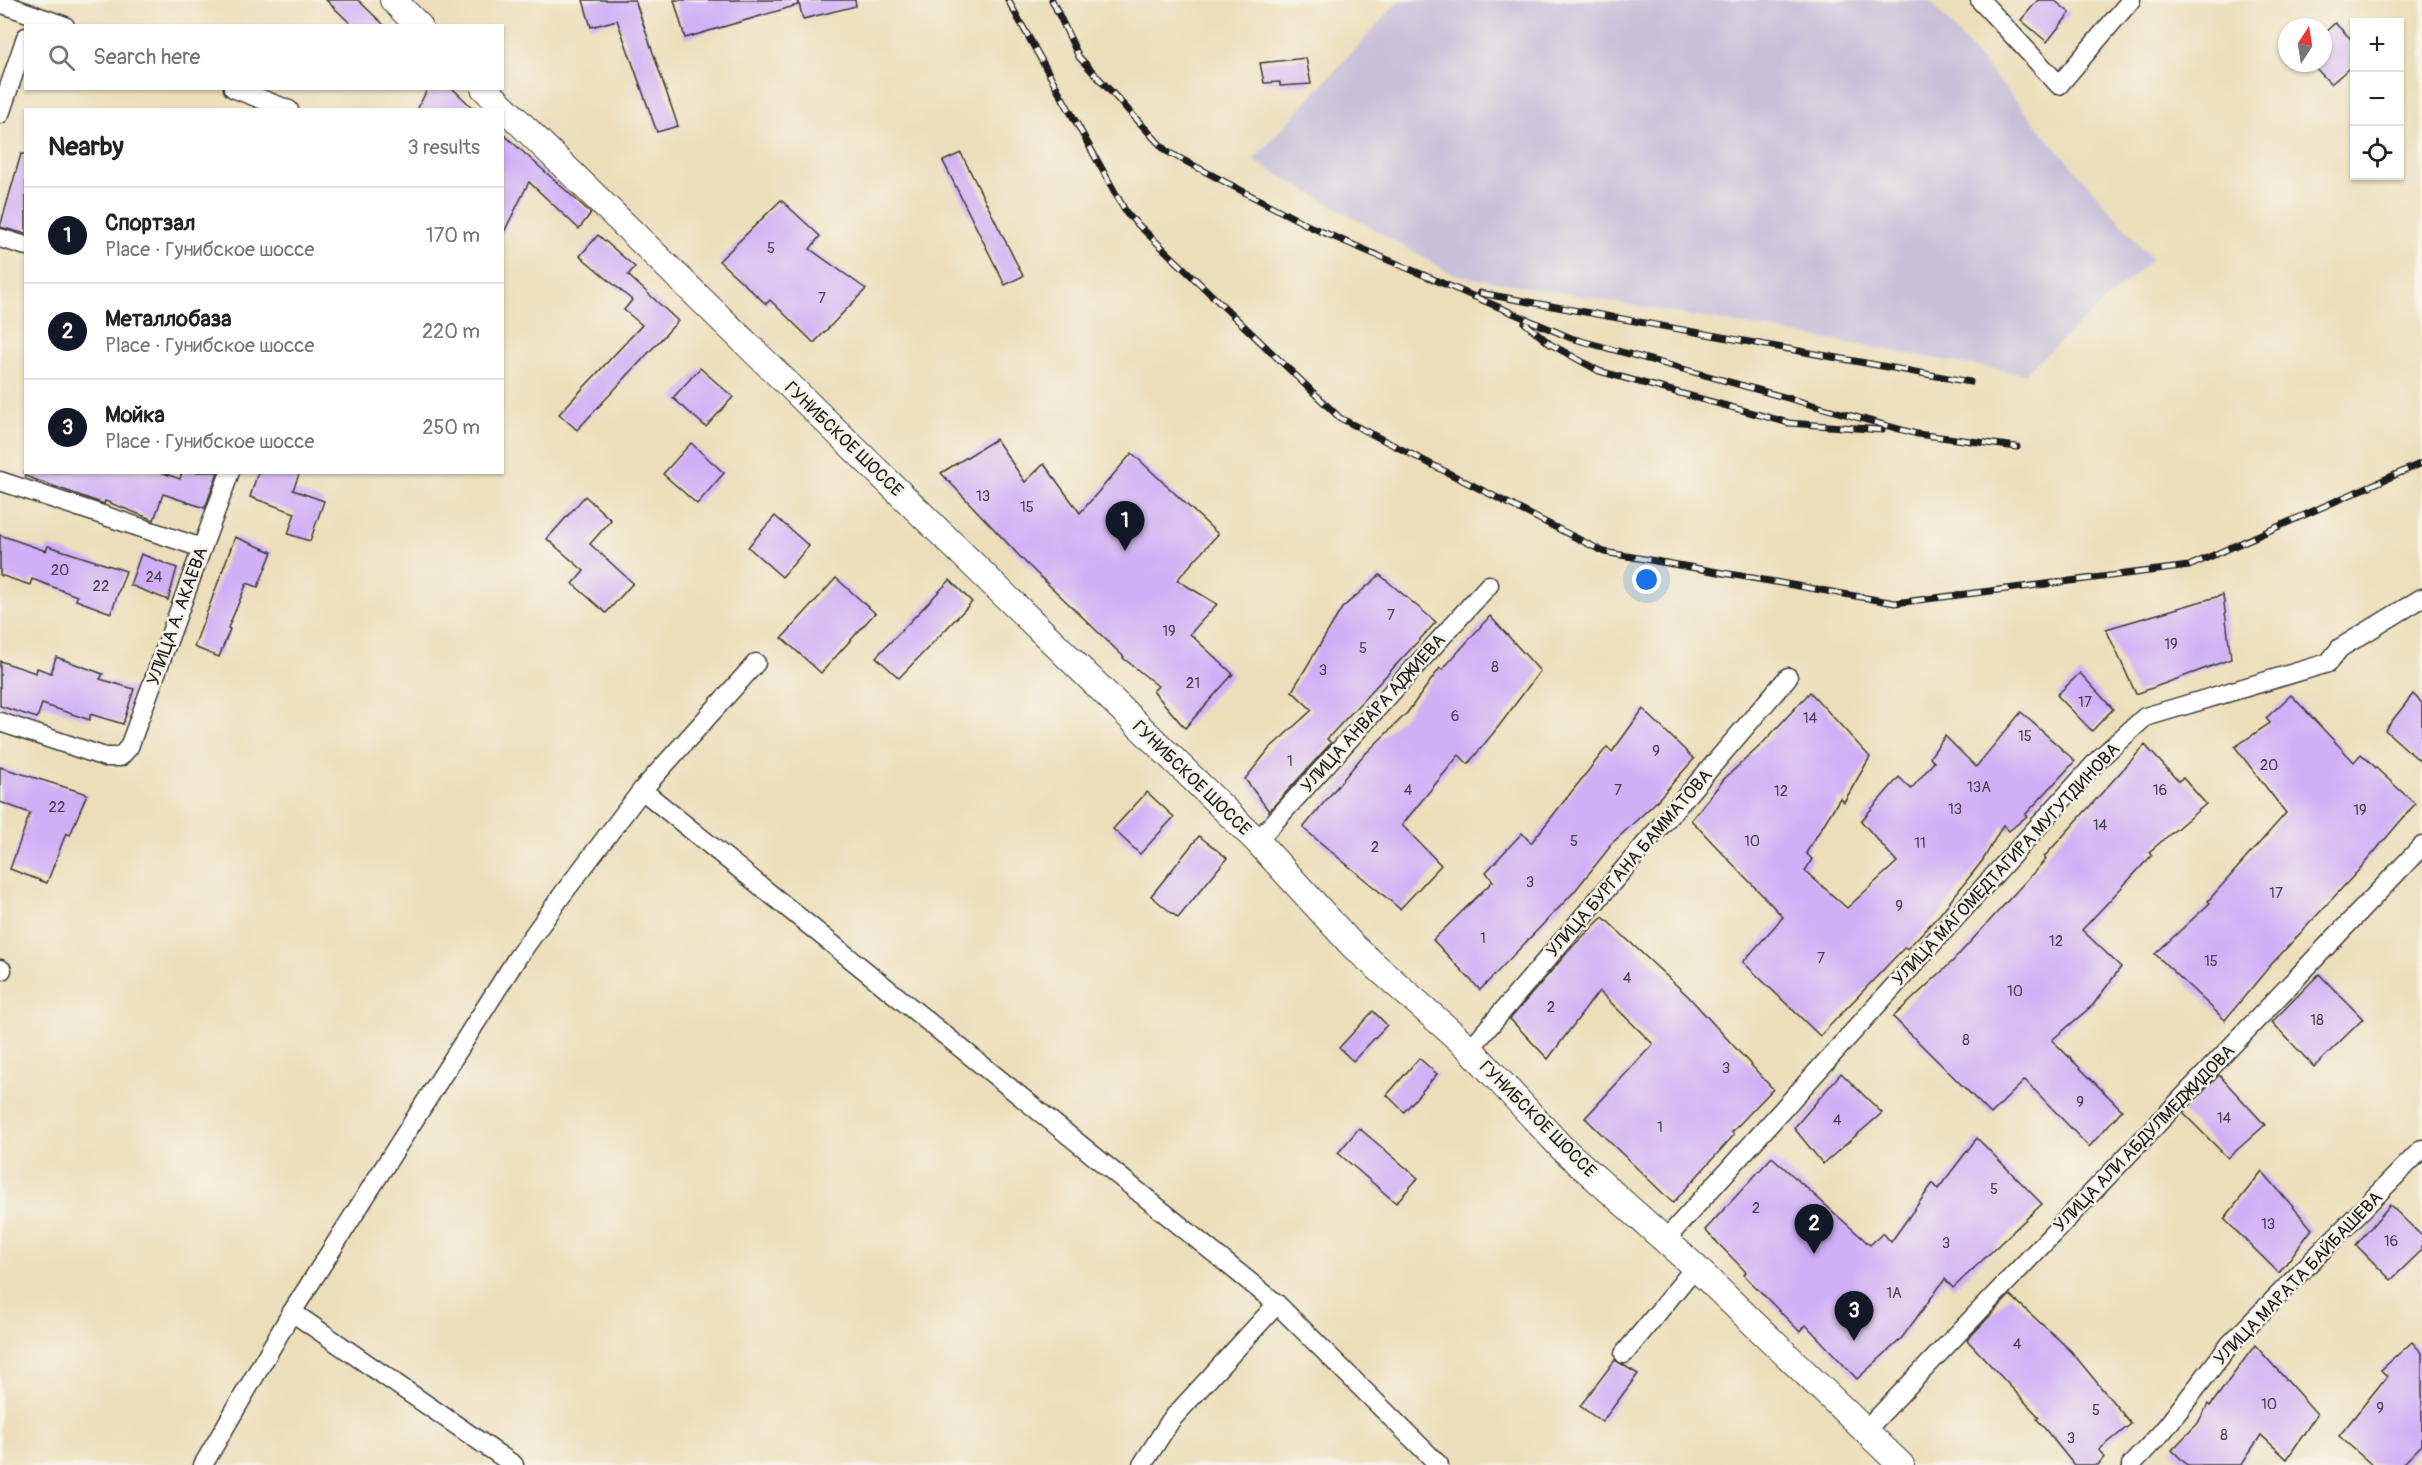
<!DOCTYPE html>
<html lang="en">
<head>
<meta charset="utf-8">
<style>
	body { margin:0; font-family:Pangolin,sans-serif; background:#f6f6f6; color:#222 }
	.controls { position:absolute; right:18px; top:18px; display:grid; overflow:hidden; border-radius:0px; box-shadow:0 2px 4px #0004 }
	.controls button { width:54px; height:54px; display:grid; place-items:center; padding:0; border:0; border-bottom:2px solid #e0e0e0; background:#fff; color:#222; font:30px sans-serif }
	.compass { position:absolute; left:2278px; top:18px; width:54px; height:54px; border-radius:50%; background:#fff; box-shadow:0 2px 4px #0004; rotate:12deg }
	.you { position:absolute; left:1647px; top:580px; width:21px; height:21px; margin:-15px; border:4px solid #fff; border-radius:50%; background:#1a73e8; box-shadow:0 0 0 9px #1a73e833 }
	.badge { display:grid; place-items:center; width:39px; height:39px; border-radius:50%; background:#111827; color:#fff; font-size:20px; font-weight:700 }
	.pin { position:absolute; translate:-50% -50px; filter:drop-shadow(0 2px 3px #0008) }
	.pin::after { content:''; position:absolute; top:32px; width:21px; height:18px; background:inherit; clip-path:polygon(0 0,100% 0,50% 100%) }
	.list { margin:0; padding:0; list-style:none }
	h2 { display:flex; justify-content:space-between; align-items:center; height:78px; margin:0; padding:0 24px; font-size:26px }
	h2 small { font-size:20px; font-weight:400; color:#767676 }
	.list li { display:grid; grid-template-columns:39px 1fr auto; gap:18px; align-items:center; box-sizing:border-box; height:96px; padding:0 24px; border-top:2px solid #e0e0e0 }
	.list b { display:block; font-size:22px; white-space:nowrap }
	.list p { margin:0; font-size:20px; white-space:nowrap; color:#767676 }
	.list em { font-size:20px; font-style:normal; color:#767676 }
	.icon { flex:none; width:33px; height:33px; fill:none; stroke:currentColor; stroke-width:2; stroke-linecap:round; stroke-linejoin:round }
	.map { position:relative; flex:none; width:2422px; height:1465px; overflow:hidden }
	.search { position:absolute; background:#fff; box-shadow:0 2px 4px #0004; left:24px; top:24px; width:480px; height:66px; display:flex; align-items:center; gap:15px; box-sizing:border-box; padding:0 21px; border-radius:0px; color:#767676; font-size:22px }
	.panel { position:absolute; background:#fff; box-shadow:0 2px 4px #0004; left:24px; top:108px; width:480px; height:366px; border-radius:0px }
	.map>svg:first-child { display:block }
</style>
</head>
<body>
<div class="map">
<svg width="2422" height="1465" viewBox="0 0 2422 1465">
	<rect width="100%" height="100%" fill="#f7f3e8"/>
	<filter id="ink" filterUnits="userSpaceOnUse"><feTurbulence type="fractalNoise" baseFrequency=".0167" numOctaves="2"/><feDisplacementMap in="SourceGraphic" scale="12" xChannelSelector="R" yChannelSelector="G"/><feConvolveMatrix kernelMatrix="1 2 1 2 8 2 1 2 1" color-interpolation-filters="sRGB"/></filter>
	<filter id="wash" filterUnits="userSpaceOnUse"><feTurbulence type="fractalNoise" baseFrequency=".008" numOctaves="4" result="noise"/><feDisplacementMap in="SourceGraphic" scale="24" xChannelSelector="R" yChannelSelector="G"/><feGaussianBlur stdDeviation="1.35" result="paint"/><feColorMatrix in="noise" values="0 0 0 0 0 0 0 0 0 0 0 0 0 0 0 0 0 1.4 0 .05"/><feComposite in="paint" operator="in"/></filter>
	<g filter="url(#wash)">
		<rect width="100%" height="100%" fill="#ecdeba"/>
		<!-- industrial -->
		<polygon fill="#c7c0d9" points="1400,0 1929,0 2152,259 2024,374 1452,274 1253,160"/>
		<g id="blocks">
			<!-- building -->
			<g fill="#d0aff6">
				<polygon points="326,0 358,0 385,26 353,26"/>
				<polygon points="583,0 635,0 678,126 657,132 617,20 591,27"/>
				<polygon points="674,0 797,0 798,5 685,38"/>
				<polygon points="798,0 855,0 856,6 803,19"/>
				<polygon points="2038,0 2054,0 2070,13 2047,42 2021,20"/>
				<polygon points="2335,23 2355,43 2355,63 2331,84 2311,63 2323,63 2323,34"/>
				<polygon points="1306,58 1311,84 1280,86 1280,82 1264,83 1260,63"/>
				<polygon points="428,88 452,88 475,110 417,110"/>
				<polygon points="502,133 591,213 579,229 529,182 502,236"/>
				<polygon points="961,153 1023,276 1005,285 943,161"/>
				<polygon points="21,154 26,154 26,234 0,227"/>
				<polygon points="781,200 820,236 810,249 866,289 814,343 770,300 766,304 719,261"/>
				<polygon points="598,235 635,267 628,275 678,321 577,430 559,414 642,325 624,310 632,300 580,256"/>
				<polygon points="700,368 733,397 706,427 673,398"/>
				<polygon points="996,439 1025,482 1044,464 1080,513 1132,453 1218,534 1177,580 1217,604 1190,634 1233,674 1185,728 1153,691 1158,686 1123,658 1124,657 1026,563 941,473"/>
				<polygon points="691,443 724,473 697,504 663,474"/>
				<polygon points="25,472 160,472 180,479 182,472 218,472 205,508 163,494 154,520 105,501 104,504 70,492 25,476"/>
				<polygon points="258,472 300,472 293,490 324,501 310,541 288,534 295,513 250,497"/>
				<polygon points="585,496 611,520 590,544 633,583 606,613 573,584 584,571 547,539"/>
				<polygon points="775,516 809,546 782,577 748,547"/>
				<polygon points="0,535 46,551 48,546 126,571 111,613 76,600 77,596 32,579 30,585 0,575"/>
				<polygon points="235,537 272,552 258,587 247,583 228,628 230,629 219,657 194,647"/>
				<polygon points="141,554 177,568 168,600 130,585"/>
				<polygon points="1380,575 1436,622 1327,739 1331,743 1269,811 1245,779 1270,748 1312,710 1292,691 1342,608"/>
				<polygon points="836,578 875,613 821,673 782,638"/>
				<polygon points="950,580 972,602 899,678 876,657"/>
				<polygon points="2223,595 2231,659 2136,694 2106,629"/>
				<polygon points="1490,616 1540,671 1499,726 1468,764 1459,755 1402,825 1441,865 1400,909 1303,828 1361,758 1407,713 1440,668 1442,670"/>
				<polygon points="56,657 103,674 100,679 134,689 123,724 90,714 90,720 42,704 37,718 0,706 0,661 36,673 37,668 51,673"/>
				<polygon points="2080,673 2113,709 2092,731 2057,695"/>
				<polygon points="1810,692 1870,757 1844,802 1840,798 1806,853 1812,859 1805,871 1847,908 1897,862 1861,821 1899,777 1911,789 1934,762 1930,757 1945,736 1976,767 2021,712 2075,761 2025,815 2027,816 2009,831 2003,825 1983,860 1940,914 1907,949 1905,947 1820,1036 1743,962 1783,917 1691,820 1725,778 1761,745"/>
				<polygon points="2413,694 2422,703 2422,763 2385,730"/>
				<polygon points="2291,695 2354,762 2361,754 2415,804 2358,871 2269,967 2225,1020 2155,954 2210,903 2208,901 2286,813 2235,747 2270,723 2266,718"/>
				<polygon points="1643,709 1694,759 1654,804 1609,846 1610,847 1574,892 1480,990 1433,940 1493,881 1486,872 1522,833 1531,843 1607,747 1612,752"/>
				<polygon points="2145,745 2178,781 2183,778 2206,804 2149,852 2152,855 2082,930 2121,967 2093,1005 2052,1040 2122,1110 2089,1147 2025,1080 1991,1114 1893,1017 1952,962 2046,859 2044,857"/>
				<polygon points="0,767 87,794 70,835 66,833 47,883 10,869 30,813 0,802"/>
				<polygon points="1147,792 1174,817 1140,854 1113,829"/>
				<polygon points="1199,836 1227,858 1178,918 1151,896"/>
				<polygon points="1603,917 1688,996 1773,1089 1732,1132 1734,1135 1673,1203 1585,1118 1653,1044 1599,991 1548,1059 1510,1019 1574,945"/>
				<polygon points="2319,974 2363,1019 2314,1067 2272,1022"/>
				<polygon points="1373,1011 1387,1025 1353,1061 1339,1048"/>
				<polygon points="1419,1058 1437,1074 1404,1112 1387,1095"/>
				<polygon points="1841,1073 1882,1113 1823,1164 1794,1128"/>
				<polygon points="2219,1075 2265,1125 2228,1158 2183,1113"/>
				<polygon points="1359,1128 1418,1178 1396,1203 1338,1153"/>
				<polygon points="1977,1138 2042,1204 1953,1288 1945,1279 1901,1339 1857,1379 1806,1325 1800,1332 1744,1275 1746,1272 1705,1230 1772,1157 1870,1245 1883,1233 1891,1242 1933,1183 1938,1189"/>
				<polygon points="2262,1171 2312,1229 2279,1273 2224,1219"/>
				<polygon points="2390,1205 2422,1236 2422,1250 2391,1280 2356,1245"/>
				<polygon points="2010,1295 2071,1351 2131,1424 2099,1450 2104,1457 2098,1465 2074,1465 2037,1419 2039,1417 1967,1340"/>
				<polygon points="2412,1342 2422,1353 2422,1445 2402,1465 2372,1465 2339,1436 2387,1376 2381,1370"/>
				<polygon points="2255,1345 2317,1414 2287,1459 2261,1435 2241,1465 2187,1465 2172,1450 2198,1423 2208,1404 2210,1406"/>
				<polygon points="1615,1360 1638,1374 1602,1422 1580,1406"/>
			</g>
		</g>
	</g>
	<g filter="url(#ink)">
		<use href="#blocks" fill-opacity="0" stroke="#3b3934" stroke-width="1.5"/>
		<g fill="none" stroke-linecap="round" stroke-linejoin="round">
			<defs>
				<g id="minor">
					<polyline points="1980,0 2059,85 2131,0"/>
					<polyline points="0,3 65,26"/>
					<polyline points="233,88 289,110"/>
					<polyline points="0,114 26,37"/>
					<polyline points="0,238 26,246"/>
					<polyline points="0,481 202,548"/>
					<polyline points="0,722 105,757 120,757 129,747 230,472"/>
					<polyline points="642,790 1277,1304 1439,1465"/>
					<polyline points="1257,841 1489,585"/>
					<polyline points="0,969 2,970"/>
					<polyline points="1470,1049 1788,677"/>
					<polyline points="1665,1240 2099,759 2145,717 2328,663 2340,648 2422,598"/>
					<polyline points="292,1312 514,1465"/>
					<polyline points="1624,1354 1695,1267"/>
					<polyline points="1866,1430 2422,846"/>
					<polyline points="203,1465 292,1312 517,958 562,895 642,790 756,663"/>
					<polyline points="1142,1465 1171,1420 1277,1304"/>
					<polyline points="2131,1465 2163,1431 2231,1343 2422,1149"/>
				</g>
				<g id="secondary">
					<polyline points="393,0 419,26"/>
					<polyline points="484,88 1257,841 1353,946 1470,1049 1562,1148 1695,1267 1901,1465"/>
				</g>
			</defs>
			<!-- minor casing -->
			<use href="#minor" stroke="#3b3934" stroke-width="21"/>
			<!-- secondary casing -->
			<use href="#secondary" stroke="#3b3934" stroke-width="28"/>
			<!-- minor -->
			<use href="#minor" stroke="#fff" stroke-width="18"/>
			<!-- secondary -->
			<use href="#secondary" stroke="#fff" stroke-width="26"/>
			<defs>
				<g id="rail">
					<polyline points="1008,0 1127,214 1340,418 1604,552 1895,603 2189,566 2422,463"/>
					<polyline points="1052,0 1079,57 1166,151 1311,227 1571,338 1917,434 2017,447"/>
					<polyline points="1480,293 1970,382"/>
					<polyline points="1525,323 1550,344 1599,371 1789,423 1882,430"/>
				</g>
			</defs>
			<!-- rail casing -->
			<use href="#rail" stroke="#1c1c1c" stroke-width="7"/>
			<!-- rail -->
			<use href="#rail" stroke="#f7f3e8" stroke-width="4.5" stroke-dasharray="14" stroke-linecap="butt"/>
		</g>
	</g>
	<g text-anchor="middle" stroke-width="5" stroke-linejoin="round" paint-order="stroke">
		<!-- number labels -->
		<g font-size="15" fill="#494152">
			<text x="771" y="253">5</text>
			<text x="822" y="303">7</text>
			<text x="983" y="501">13</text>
			<text x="1027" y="512">15</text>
			<text x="60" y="575">20</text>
			<text x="154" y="582">24</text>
			<text x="101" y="591">22</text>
			<text x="1391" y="620">7</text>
			<text x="1169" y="636">19</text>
			<text x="2171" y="649">19</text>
			<text x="1363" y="653">5</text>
			<text x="1495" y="672">8</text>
			<text x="1323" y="675">3</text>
			<text x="1193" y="688">21</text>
			<text x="2085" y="707">17</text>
			<text x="1455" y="721">6</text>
			<text x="1810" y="723">14</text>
			<text x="2025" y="741">15</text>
			<text x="1656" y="756">9</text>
			<text x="1290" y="766">1</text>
			<text x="2269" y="770">20</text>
			<text x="1979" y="792">13А</text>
			<text x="1408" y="795">4</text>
			<text x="1618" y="795">7</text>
			<text x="2160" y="795">16</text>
			<text x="1781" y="796">12</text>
			<text x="57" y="812">22</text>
			<text x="1955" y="814">13</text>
			<text x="2360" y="815">19</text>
			<text x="2100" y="830">14</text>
			<text x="1574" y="846">5</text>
			<text x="1752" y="846">10</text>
			<text x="1920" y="848">11</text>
			<text x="1375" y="852">2</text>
			<text x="1530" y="887">3</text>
			<text x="2276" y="898">17</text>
			<text x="1899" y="911">9</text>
			<text x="1483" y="943">1</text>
			<text x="2056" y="946">12</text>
			<text x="1821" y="963">7</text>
			<text x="2211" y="966">15</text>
			<text x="1627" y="983">4</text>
			<text x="2015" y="996">10</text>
			<text x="1551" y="1012">2</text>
			<text x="2317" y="1025">18</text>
			<text x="1966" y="1045">8</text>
			<text x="1726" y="1073">3</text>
			<text x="2080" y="1107">9</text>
			<text x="2224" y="1123">14</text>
			<text x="1837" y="1125">4</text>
			<text x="1660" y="1132">1</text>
			<text x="1994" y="1194">5</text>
			<text x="1756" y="1213">2</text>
			<text x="2268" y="1229">13</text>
			<text x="2391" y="1246">16</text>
			<text x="1946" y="1248">3</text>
			<text x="1894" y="1298">1А</text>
			<text x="2017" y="1349">4</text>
			<text x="2269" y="1409">10</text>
			<text x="2380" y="1413">9</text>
			<text x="2096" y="1415">5</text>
			<text x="2224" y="1440">8</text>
			<text x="2071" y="1443">3</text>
		</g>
		<!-- street labels -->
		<g font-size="18" fill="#1c1c1c" stroke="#f7f3e8">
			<text transform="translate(844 439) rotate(44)" y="6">ГУНИБСКОЕ ШОССЕ</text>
			<text transform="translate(177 616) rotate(-70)" y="6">УЛИЦА А. АКАЕВА</text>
			<text transform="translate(1373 713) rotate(-48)" y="6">УЛИЦА АНВАРА АДЖИЕВА</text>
			<text transform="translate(1192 778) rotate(44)" y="6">ГУНИБСКОЕ ШОССЕ</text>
			<text transform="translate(1629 863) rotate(-49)" y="6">УЛИЦА БУРГАНА БАММАТОВА</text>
			<text transform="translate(2006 864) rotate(-47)" y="6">УЛИЦА МАГОМЕДТАГИРА МУГУТДИНОВА</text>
			<text transform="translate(1538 1119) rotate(45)" y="6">ГУНИБСКОЕ ШОССЕ</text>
			<text transform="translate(2144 1138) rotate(-46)" y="6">УЛИЦА АЛИ АБДУЛМЕДЖИДОВА</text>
			<text transform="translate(2298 1278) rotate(-46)" y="6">УЛИЦА МАРАТА БАЙБАШЕВА</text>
		</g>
	</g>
</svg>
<div class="controls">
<button>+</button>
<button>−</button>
<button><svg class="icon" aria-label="locate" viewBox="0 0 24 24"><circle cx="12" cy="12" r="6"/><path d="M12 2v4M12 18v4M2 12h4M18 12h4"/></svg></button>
</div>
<svg class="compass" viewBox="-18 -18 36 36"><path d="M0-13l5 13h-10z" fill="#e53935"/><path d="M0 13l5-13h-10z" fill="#767676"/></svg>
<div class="you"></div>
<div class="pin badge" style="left:1125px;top:551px">1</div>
<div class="pin badge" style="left:1814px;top:1254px">2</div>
<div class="pin badge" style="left:1854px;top:1341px">3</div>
<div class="search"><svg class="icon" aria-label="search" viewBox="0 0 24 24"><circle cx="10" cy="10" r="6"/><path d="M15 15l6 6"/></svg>Search here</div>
<section class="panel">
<h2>Nearby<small>3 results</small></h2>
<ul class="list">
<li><span class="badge">1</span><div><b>Спортзал</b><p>Place · Гунибское шоссе</p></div><em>170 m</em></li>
<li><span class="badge">2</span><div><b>Металлобаза</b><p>Place · Гунибское шоссе</p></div><em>220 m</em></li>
<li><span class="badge">3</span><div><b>Мойка</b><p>Place · Гунибское шоссе</p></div><em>250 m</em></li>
</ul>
</section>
</div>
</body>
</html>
